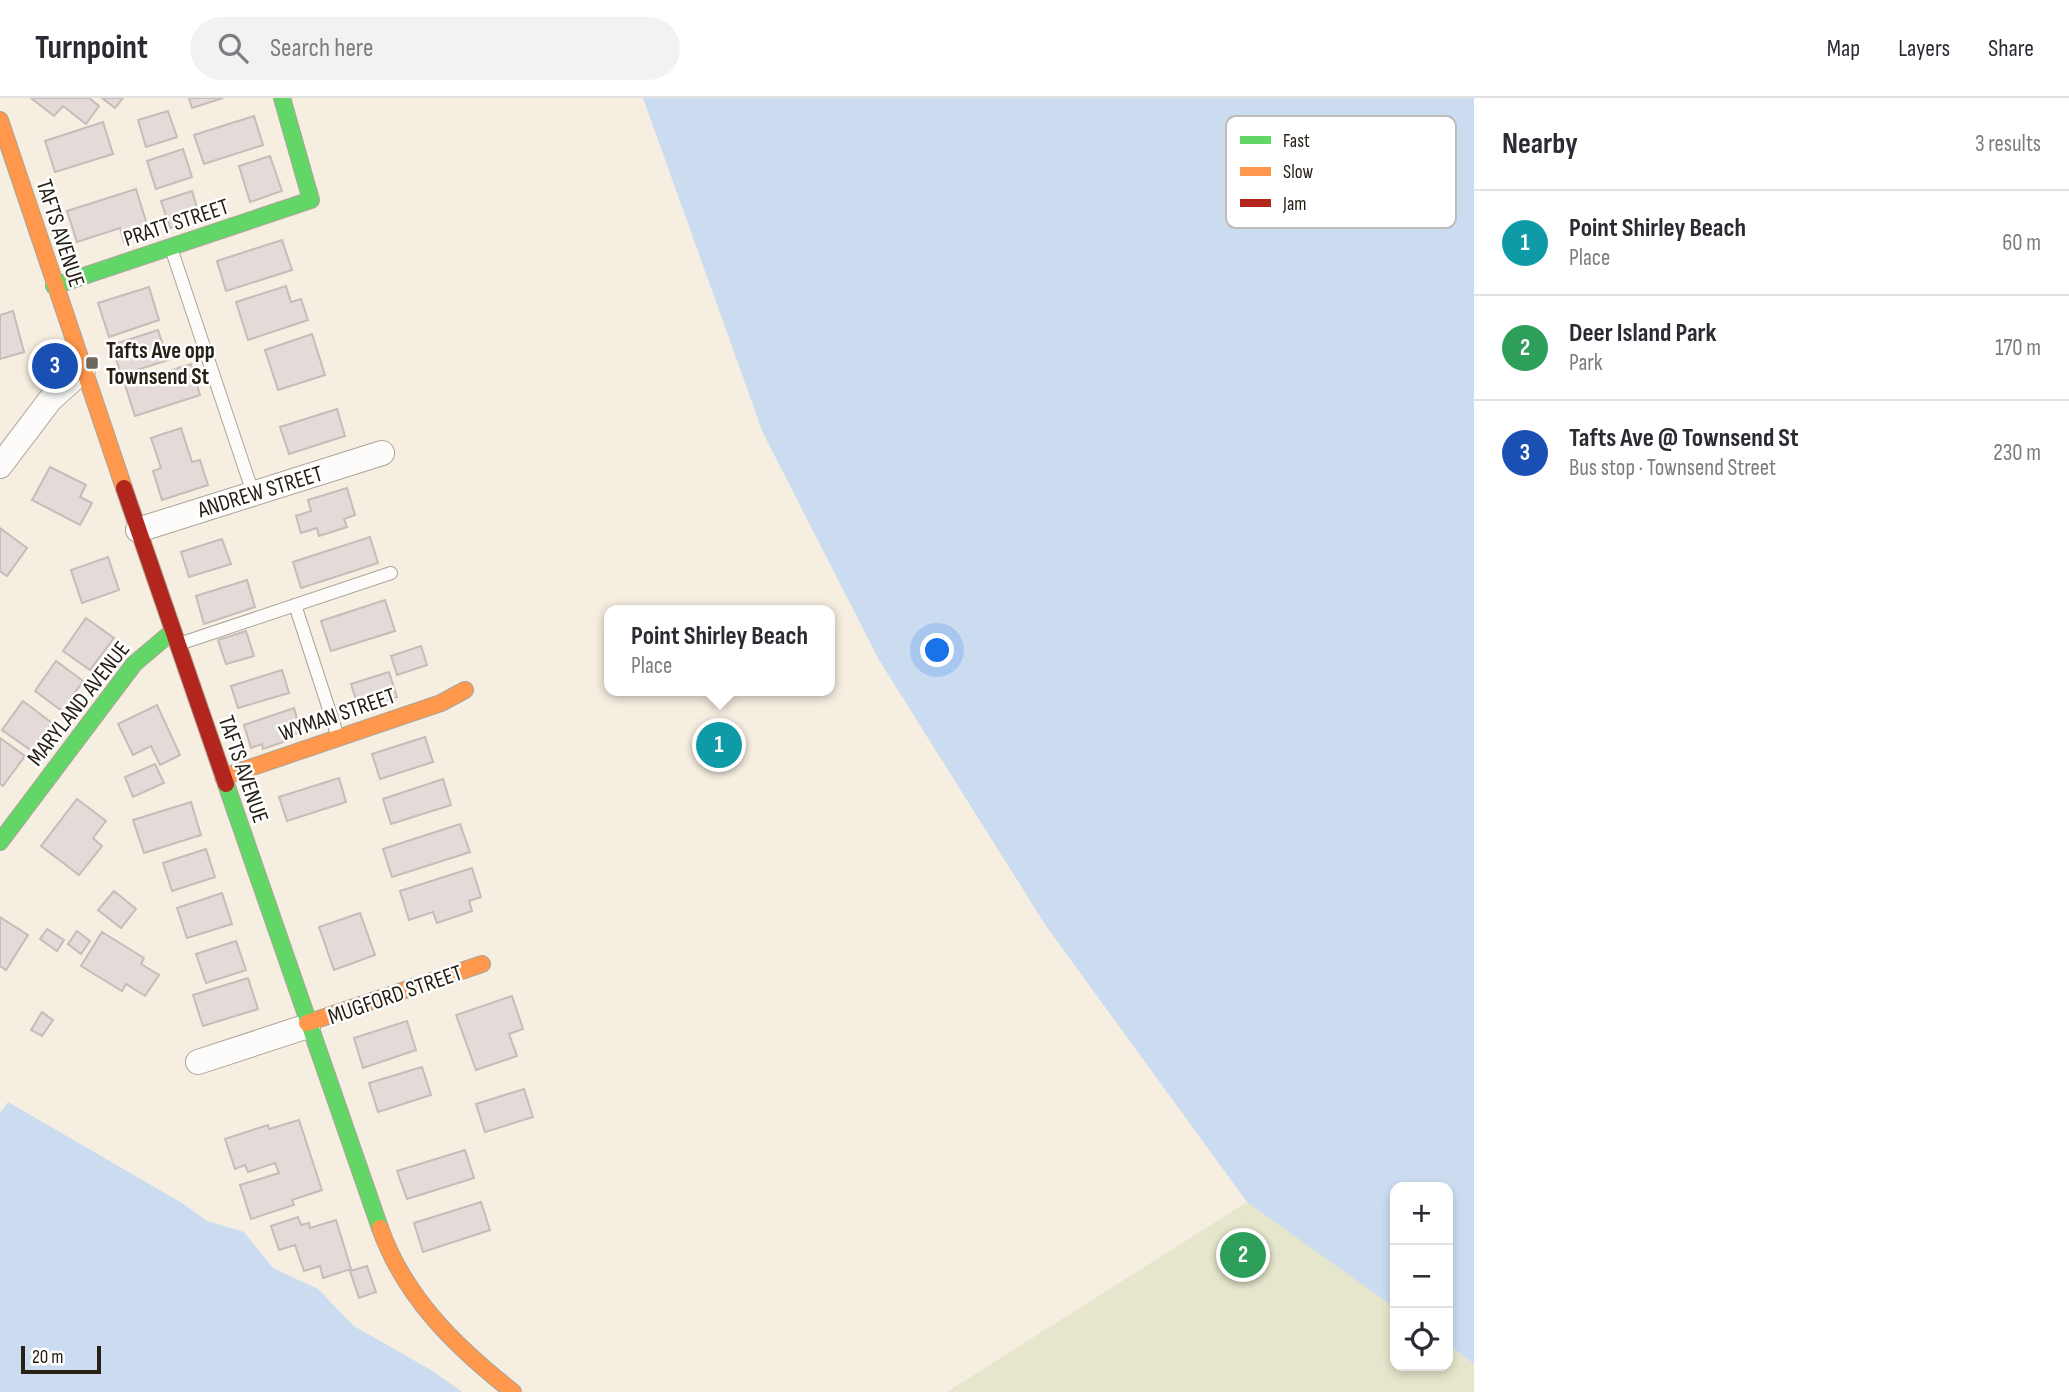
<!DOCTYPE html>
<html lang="en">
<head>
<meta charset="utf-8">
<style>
	body { margin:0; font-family:"Sofia Sans Condensed",sans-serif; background:#f2f2f3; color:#2b2b33 }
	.controls { position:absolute; right:21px; bottom:21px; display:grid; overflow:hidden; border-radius:14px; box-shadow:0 4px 10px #0003 }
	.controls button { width:63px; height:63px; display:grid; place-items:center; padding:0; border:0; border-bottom:2px solid #e1e1e2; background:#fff; color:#2b2b33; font:35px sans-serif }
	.scale { position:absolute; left:21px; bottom:18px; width:80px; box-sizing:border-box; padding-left:7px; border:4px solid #272015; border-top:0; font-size:19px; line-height:24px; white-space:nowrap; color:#272015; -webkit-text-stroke:5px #fff; paint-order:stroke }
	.you { position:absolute; left:938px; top:553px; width:24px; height:24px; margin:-18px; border:5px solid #fff; border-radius:50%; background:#1a73e8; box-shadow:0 0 0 10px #1a73e833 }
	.badge { display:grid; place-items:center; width:46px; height:46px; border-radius:50%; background:#6f685c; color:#fff; font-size:23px; font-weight:700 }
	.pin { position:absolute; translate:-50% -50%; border:4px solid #fff; box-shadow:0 2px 7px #0006 }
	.popup { position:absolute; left:604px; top:507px; width:231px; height:91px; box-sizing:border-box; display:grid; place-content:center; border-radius:14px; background:#fff; filter:drop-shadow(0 2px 5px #0005); font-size:23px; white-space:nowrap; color:#7c7c81 }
	.popup b { font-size:26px; color:#2b2b33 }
	.popup::after { content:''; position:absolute; left:50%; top:100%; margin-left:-14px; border:14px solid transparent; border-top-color:#fff }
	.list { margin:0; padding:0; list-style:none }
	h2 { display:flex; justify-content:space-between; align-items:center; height:91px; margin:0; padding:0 28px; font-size:30px }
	h2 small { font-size:23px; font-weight:400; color:#7c7c81 }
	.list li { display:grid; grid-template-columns:46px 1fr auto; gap:21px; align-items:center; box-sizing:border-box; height:105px; padding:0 28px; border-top:2px solid #e1e1e2 }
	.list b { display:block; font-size:26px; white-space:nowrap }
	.list p { margin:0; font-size:23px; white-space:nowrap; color:#7c7c81 }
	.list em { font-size:23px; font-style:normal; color:#7c7c81 }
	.icon { flex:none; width:38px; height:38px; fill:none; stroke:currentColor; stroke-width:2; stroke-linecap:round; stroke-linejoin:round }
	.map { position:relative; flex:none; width:1474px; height:1294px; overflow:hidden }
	header { display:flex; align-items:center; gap:42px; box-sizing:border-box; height:98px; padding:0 35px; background:#fff; border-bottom:2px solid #e1e1e2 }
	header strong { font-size:33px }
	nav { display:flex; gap:38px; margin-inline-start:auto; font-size:24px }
	.search { width:490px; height:63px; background:#f2f2f3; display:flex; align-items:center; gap:18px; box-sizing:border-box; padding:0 24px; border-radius:38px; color:#7c7c81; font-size:26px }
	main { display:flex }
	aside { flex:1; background:#fff }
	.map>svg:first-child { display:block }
</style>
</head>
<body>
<header>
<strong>Turnpoint</strong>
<div class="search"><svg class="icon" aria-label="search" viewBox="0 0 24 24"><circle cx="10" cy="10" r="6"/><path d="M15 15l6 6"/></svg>Search here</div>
<nav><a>Map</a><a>Layers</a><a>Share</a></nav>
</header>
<main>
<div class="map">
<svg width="1474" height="1294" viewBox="0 0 1474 1294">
	<rect width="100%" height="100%" fill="#f6eee0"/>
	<!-- green -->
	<polygon fill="#e6e6cd" points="1247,1104 1395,1210 1395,1268 1448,1268 1448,1247 1474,1266 1474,1294 947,1294"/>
	<!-- water -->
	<g fill="#cbdcf1">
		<polygon points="643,0 1474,0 1474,1266 1448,1247 1448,1089 1395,1089 1395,1210 1247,1104 1046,828 879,562 763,335"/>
		<polygon points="8,1004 182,1105 207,1123 244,1134 273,1170 318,1191 354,1228 431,1272 462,1294 0,1294 0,1015"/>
	</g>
	<!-- building -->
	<g fill="#e4dad7" stroke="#c6bcba" stroke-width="2">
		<polygon points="31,0 89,0 99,8 86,26 63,8 54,18"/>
		<polygon points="102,0 123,0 115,10"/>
		<polygon points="189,0 223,0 192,10"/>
		<polygon points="168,13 177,39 146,49 138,22"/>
		<polygon points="254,18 263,47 204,66 194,37"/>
		<polygon points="103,24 113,56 55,74 45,43"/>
		<polygon points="183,51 192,79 156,91 147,63"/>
		<polygon points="270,58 282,93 250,104 239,68"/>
		<polygon points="136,91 150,136 124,144 120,130 77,144 67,113"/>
		<polygon points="192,93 200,120 170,130 161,103"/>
		<polygon points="282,142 292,172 226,193 217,163"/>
		<polygon points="286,188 291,204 301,201 308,222 248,242 236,204"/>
		<polygon points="149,189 159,222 109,239 98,205"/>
		<polygon points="13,213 24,254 0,261 0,217"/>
		<polygon points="158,232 168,262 121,277 112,247"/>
		<polygon points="312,236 325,277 278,292 265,252"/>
		<polygon points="191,266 200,297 135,318 125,287"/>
		<polygon points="337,311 345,338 289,356 280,329"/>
		<polygon points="181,330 192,364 200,362 208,387 162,402 153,373 161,370 151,340"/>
		<polygon points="50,369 86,387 80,399 92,405 80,427 32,402"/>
		<polygon points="347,390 355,417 344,421 347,429 319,438 317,430 301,435 296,418 311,413 308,402"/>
		<polygon points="0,430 27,450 7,478 0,473"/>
		<polygon points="370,439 378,465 301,490 293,464"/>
		<polygon points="222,441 231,466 189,479 181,454"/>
		<polygon points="108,459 119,492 82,505 71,472"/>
		<polygon points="247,482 255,509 204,526 196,498"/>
		<polygon points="385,502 395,533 331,553 321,523"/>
		<polygon points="86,520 114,540 90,572 63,553"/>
		<polygon points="246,533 254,558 226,566 218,542"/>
		<polygon points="421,548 427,567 397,577 391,558"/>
		<polygon points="56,563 83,583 62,613 35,593"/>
		<polygon points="282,572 289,595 238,610 231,588"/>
		<polygon points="389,574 397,599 359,611 351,586"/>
		<polygon points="23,603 52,625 32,653 2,632"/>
		<polygon points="157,607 180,657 160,667 151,648 133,657 118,626"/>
		<polygon points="294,610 301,634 288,638 289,642 263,651 262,646 251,650 244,627"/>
		<polygon points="425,639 433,664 380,681 372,656"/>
		<polygon points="0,640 25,658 3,688 0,686"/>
		<polygon points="155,666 164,685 133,699 125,679"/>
		<polygon points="339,680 346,704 287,723 279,699"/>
		<polygon points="443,681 451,707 391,726 383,701"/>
		<polygon points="77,701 106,723 93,740 102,748 79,777 41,748"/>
		<polygon points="191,704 201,737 144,755 133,722"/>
		<polygon points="460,726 470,754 392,779 383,751"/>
		<polygon points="206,751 215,779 172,793 163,765"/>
		<polygon points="472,770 481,799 469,803 472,813 437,825 433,814 409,822 400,793"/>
		<polygon points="114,793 136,811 121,830 98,812"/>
		<polygon points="222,795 232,826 187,840 177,810"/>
		<polygon points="360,815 375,857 334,872 319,829"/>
		<polygon points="0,819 28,837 6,872 0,868"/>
		<polygon points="47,831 64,842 57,853 40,841"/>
		<polygon points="77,833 90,843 81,856 68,846"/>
		<polygon points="102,834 144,860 141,866 159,877 145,898 126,886 122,893 81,868"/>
		<polygon points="236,843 246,872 206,885 196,856"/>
		<polygon points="248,880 258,911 203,928 193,897"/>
		<polygon points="512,898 523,931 509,936 517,958 476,972 456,917"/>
		<polygon points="42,914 53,922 42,938 31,932"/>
		<polygon points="407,923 416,952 363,970 354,940"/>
		<polygon points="422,969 431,997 378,1014 369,985"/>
		<polygon points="524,991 533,1019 485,1034 476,1006"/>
		<polygon points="299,1022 322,1092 292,1102 294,1107 251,1121 240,1087 279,1075 275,1065 248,1074 245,1067 235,1071 225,1041 268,1027 269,1031"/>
		<polygon points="465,1052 474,1080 407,1101 397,1073"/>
		<polygon points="481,1104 490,1132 423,1154 414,1125"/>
		<polygon points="298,1119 301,1127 309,1125 310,1130 336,1122 351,1171 323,1180 320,1168 304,1173 295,1147 279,1152 271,1128"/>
		<polygon points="367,1168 376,1194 359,1200 350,1173"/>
	</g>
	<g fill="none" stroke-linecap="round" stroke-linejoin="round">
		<defs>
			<g id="lane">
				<polyline points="171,150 253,395"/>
				<polyline points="295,507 338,639"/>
				<polyline points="179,546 391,475"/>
			</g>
			<g id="street">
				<polyline points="0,368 50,302 83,272"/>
				<polyline points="138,432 382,355"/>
				<polyline points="198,964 308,928"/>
			</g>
			<g id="fast">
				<polyline points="54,188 311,102 282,0"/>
				<polyline points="226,686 380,1130"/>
				<polyline points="0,744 134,566 173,533"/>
			</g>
			<g id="slow">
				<polyline points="0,22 124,390"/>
				<polyline points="223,679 441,605 465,592"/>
				<polyline points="307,925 482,866"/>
				<path d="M380,1130C405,1200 456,1249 513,1294"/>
			</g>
			<polyline id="jam" points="124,390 226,686"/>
		</defs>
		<!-- lane casing -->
		<use href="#lane" stroke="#aaa498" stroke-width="14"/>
		<!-- street casing -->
		<use href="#street" stroke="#aaa498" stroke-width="26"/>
		<!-- fast casing -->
		<use href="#fast" stroke="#aaa498" stroke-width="18"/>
		<!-- slow casing -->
		<use href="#slow" stroke="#aaa498" stroke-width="18"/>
		<!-- jam casing -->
		<use href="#jam" stroke="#aaa498" stroke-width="18"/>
		<!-- lane -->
		<use href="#lane" stroke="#fefcfa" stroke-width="12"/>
		<!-- street -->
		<use href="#street" stroke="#fefcfa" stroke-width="24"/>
		<!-- fast -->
		<use href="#fast" stroke="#63d668" stroke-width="16"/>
		<!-- slow -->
		<use href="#slow" stroke="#ff974d" stroke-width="16"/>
		<!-- jam -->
		<use href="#jam" stroke="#b3261e" stroke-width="16"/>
	</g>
	<!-- markers -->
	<rect fill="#6f685c" stroke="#fff" stroke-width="2.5" x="85" y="258" width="14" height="14" rx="3.5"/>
	<g text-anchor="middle" stroke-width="5" stroke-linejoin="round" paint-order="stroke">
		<!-- street labels -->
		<g font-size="23" fill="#272015" stroke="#fff">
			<text transform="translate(176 124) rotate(-18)" y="8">PRATT STREET</text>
			<text transform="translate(61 135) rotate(72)" y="8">TAFTS AVENUE</text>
			<text transform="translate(260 393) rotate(-17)" y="8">ANDREW STREET</text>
			<text transform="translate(78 605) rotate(-52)" y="8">MARYLAND AVENUE</text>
			<text transform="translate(337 616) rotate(-19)" y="8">WYMAN STREET</text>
			<text transform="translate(244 671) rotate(71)" y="8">TAFTS AVENUE</text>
			<text transform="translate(395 896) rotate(-19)" y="8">MUGFORD STREET</text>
		</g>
		<!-- poi labels -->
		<g font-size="23" font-weight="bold" fill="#272015" stroke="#fff" text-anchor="start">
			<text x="106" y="260">Tafts Ave opp<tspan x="106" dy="26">Townsend St</tspan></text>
		</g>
	</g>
	<!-- legend -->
	<rect x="1226" y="18" width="230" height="112" rx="10" fill="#fff" stroke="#bebcb9" stroke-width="2"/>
	<rect x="1240" y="38" width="31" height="8" fill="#63d668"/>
	<rect x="1240" y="69" width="31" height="9" fill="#ff974d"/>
	<rect x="1240" y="101" width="31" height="8" fill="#b3261e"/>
	<g font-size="19" fill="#272015">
		<text x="1283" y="49">Fast</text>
		<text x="1283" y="80">Slow</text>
		<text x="1283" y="112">Jam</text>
	</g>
</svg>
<div class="controls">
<button>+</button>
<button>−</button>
<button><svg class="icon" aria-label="locate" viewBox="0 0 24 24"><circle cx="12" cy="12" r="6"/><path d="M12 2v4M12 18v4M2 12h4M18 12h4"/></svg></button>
</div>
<div class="scale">20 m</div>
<div class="you"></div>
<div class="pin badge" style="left:719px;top:647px;background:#0f9aa8">1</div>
<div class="popup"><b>Point Shirley Beach</b>Place</div>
<div class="pin badge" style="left:1243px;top:1157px;background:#2e9e5b">2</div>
<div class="pin badge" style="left:55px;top:268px;background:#1a4fb4">3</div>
</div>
<aside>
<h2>Nearby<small>3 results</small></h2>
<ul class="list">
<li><span class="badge" style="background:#0f9aa8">1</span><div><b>Point Shirley Beach</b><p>Place</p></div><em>60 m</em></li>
<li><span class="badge" style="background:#2e9e5b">2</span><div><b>Deer Island Park</b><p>Park</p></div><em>170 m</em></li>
<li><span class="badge" style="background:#1a4fb4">3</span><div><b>Tafts Ave @ Townsend St</b><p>Bus stop · Townsend Street</p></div><em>230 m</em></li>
</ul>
</aside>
</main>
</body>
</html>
